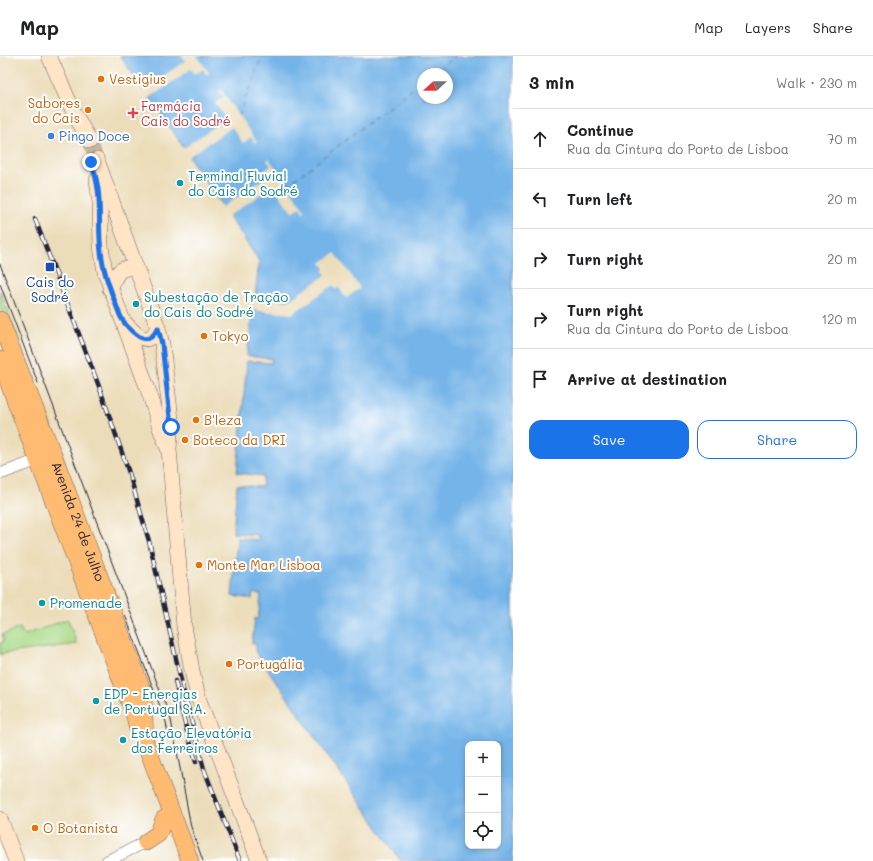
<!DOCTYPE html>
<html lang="en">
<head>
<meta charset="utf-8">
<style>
	body { margin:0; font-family:Mali,sans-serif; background:#f2f2f2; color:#202124 }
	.controls { position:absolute; right:12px; bottom:12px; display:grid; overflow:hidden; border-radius:8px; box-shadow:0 2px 6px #0003 }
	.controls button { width:36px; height:36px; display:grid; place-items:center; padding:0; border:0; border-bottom:1px solid #e0e0e0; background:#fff; color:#202124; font:20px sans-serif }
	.compass { position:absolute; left:417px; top:12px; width:36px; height:36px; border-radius:50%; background:#fff; box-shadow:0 2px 6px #0003; rotate:248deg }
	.stop { position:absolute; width:12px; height:12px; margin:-9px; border:3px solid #1a73e8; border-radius:50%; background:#fff }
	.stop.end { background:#1a73e8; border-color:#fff; box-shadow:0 1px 4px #0008 }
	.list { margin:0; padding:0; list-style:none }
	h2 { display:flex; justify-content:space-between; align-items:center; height:52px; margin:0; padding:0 16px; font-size:17px }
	h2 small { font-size:13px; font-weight:400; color:#757577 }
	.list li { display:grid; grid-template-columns:26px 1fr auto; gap:12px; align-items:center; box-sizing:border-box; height:60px; padding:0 16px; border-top:1px solid #e0e0e0 }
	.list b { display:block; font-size:15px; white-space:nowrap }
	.list p { margin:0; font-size:13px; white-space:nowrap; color:#757577 }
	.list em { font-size:13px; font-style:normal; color:#757577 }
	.actions { display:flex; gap:8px; padding:12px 16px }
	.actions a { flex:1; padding:9px 0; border:1px solid #1a73e8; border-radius:12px; text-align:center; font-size:14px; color:#1a73e8 }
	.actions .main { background:#1a73e8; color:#fff }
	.icon { flex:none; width:22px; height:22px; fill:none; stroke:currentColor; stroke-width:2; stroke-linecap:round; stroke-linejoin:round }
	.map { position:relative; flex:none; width:513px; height:805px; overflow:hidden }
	header { display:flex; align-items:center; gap:24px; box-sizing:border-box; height:56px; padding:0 20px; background:#fff; border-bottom:1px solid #e0e0e0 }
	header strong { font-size:19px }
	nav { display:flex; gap:22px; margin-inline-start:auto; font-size:14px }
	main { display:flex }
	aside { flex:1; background:#fff }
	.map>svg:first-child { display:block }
</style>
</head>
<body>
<header>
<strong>Map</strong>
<nav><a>Map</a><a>Layers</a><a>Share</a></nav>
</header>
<main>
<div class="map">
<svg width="513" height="805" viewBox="0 0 513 805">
	<rect width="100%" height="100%" fill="#fff"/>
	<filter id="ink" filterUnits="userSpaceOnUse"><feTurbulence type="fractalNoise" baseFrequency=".025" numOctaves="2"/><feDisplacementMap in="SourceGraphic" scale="8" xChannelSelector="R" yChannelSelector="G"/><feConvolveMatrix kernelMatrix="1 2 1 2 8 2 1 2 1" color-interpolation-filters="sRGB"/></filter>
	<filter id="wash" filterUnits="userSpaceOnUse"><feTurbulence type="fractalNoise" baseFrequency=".012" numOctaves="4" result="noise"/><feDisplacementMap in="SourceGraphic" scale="16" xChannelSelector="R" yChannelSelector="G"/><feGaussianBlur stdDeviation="0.9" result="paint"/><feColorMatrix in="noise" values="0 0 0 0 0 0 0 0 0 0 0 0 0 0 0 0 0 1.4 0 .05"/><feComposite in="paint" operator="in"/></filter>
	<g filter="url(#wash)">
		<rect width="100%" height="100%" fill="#ecddba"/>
		<!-- green -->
		<g fill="#aada88" stroke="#667e62">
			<polygon points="0,234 65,407 61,409 0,251"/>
			<polygon points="68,563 77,588 0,598 0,587 4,585 2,579 20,572 24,579"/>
		</g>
		<!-- water -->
		<path fill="#74b4e8" stroke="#4b6b92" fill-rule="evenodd" d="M120,0H513V805H401L255,595L256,588L252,587L255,562L258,563L261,539L253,537L252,543L232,540L237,482L258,484V479L233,477L237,429L262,431L263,420L237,417L247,305L271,307L272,303L247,300L252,254L265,256L267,243L255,242L259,205L229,160L235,155L230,147L223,151L189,101L195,97L189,88L184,92L150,42L155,38L150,30L144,34ZM423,18H447V42H423ZM468,688H498V790H468Z"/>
		<!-- pier -->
		<g fill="#ecddba">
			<polygon points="182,0 197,0 209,17 207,19 203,13 195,18 191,13 148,43 148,41 152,38 149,33 144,36 142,35 185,5"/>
			<polygon points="221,34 257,86 255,87 251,81 243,87 232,71 187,102 187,100 192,96 189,91 185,94 182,93 226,63 215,47 223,41 219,35"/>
			<polygon points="269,103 305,155 303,156 300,151 292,156 273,130 227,161 227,158 233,155 229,149 224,153 221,152 266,121 263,116 271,110 267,104"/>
			<polygon points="335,197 360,232 346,242 339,232 336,233 333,229 292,258 252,254 253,252 264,254 265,244 255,244 254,241 288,245 326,219 324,215 325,212 321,207"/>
		</g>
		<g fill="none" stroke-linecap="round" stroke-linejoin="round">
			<!-- ferry -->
			<g stroke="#435c80" stroke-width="1" stroke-dasharray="5 4" stroke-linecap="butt">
				<polyline points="432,18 456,0"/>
				<polyline points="239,60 262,0"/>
				<polyline points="287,129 423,25"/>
			</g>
		</g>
	</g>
	<g filter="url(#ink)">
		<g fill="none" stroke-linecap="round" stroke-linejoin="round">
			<!-- secondary-tunnel -->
			<polyline stroke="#c4b8a1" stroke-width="15" stroke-dasharray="15 8" stroke-linecap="butt" points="90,85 97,104"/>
			<defs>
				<g id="street">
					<polyline points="0,418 38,404"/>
					<polyline points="107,805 146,786"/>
				</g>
				<g id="secondary">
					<polyline points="49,0 74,57 90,85"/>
					<polyline points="97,104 158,272 162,288 171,363 169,393 182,547 184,570 193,620 199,644 259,805"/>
					<polyline points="97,124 100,147 101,190 105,216 150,339 160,372 168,392"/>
					<path d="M110,233C116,219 118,210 135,212"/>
					<path d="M125,267C136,278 147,293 158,272"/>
					<polyline points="0,763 16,805"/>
				</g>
				<g id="primary">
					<path id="s1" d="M0,264L59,414L143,636L145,686L190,805"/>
					<polyline points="0,304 135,660 137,671"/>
					<polyline points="146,786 158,778 164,763"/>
				</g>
			</defs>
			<!-- street casing -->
			<use href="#street" stroke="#696367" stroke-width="12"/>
			<!-- secondary casing -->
			<use href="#secondary" stroke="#696367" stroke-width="16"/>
			<!-- primary casing -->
			<use href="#primary" stroke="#696367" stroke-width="18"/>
			<!-- street -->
			<use href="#street" stroke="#fff" stroke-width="11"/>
			<!-- secondary -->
			<use href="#secondary" stroke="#ffe4c6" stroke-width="15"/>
			<!-- primary -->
			<use href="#primary" stroke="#febb71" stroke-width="17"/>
			<!-- tram -->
			<g stroke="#22223b" stroke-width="1">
				<polyline points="0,208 171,664 191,771 203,805"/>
				<polyline points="0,228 38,327"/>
				<polyline points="125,559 166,666 168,679"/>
			</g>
			<defs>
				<g id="rail">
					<polyline points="35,163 100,333 129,417 149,485 183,633 204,713 240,805"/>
					<polyline points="175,625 185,668 196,706"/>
				</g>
			</defs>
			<!-- rail casing -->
			<use href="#rail" stroke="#22223b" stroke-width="4.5"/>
			<!-- rail -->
			<use href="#rail" stroke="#fff" stroke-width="3" stroke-dasharray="9" stroke-linecap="butt"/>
		</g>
	</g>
	<g fill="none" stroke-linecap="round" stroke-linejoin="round" filter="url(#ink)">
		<!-- route -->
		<path stroke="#1a73e8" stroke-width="5" d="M91,106C104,140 97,163 101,196C103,214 109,230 115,246C117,251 119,258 122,263C125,269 135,279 142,282C150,285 154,279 158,272L162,288L171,371"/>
	</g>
	<!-- markers -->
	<g fill="#e8710a" stroke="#fff" stroke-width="1.5">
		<circle cx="101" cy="23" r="4"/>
		<circle cx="88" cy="54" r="4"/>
		<circle cx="204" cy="280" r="4"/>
		<circle cx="196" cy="364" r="4"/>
		<circle cx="185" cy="384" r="4"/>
		<circle cx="199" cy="509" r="4"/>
		<circle cx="229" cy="608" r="4"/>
		<circle cx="35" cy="772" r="4"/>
	</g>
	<path fill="#e0444e" stroke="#fff" stroke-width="1.5" d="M131 51h4v4h4v4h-4v4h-4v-4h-4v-4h4z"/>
	<circle fill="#3f7fe0" stroke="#fff" stroke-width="1.5" cx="51" cy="80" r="4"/>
	<g fill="#0f9aa8" stroke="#fff" stroke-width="1.5">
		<circle cx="180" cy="127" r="4"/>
		<circle cx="136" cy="248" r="4"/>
		<circle cx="42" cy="547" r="4"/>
		<circle cx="96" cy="645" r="4"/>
		<circle cx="123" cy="684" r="4"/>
	</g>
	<rect fill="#1a4fb4" stroke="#fff" stroke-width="1.5" x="45" y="206" width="10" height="10" rx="2"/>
	<g text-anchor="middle" stroke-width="4" stroke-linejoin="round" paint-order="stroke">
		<!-- food labels -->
		<g font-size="13" fill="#c56008" stroke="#fff" text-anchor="start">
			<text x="109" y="28">Vestigius</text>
			<text x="80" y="52" text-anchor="end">Sabores<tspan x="80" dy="15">do Cais</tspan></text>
			<text x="212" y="285">Tokyo</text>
			<text x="204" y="369">B'leza</text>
			<text x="193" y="389">Boteco da DRI</text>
			<text x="207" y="514">Monte Mar Lisboa</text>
			<text x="237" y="613">Portugália</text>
			<text x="43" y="777">O Botanista</text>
		</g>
		<!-- health labels -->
		<g font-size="13" fill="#be3a42" stroke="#fff" text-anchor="start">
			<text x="141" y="55">Farmácia<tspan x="141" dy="15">Cais do Sodré</tspan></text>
		</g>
		<!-- shop labels -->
		<g font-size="13" fill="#366cbe" stroke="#fff" text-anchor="start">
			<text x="59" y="85">Pingo Doce</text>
		</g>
		<!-- culture labels -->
		<g font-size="13" fill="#0d838f" stroke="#fff" text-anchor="start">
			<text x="188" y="125">Terminal Fluvial<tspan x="188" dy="15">do Cais do Sodré</tspan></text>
			<text x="144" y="246">Subestação de Tração<tspan x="144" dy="15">do Cais do Sodré</tspan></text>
			<text x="50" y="552">Promenade</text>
			<text x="104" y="643">EDP - Energias<tspan x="104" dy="15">de Portugal S.A.</tspan></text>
			<text x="131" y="682">Estação Elevatória<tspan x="131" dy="15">dos Ferreiros</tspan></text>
		</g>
		<!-- transit labels -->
		<g font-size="13" fill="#164399" stroke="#fff">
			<text x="50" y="231">Cais do<tspan x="50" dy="15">Sodré</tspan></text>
		</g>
		<!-- street labels -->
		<g font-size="13" fill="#22223b" stroke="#fff">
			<text dy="5" stroke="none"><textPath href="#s1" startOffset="216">Avenida 24 de Julho</textPath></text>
		</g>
	</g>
</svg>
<div class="controls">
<button>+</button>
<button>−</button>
<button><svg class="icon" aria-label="locate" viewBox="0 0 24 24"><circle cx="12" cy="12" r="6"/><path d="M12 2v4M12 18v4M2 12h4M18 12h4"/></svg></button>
</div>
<svg class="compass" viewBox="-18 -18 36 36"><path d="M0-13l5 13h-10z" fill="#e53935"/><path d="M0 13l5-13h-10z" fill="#757577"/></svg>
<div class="stop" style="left:171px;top:371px"></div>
<div class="stop end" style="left:91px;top:106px"></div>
</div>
<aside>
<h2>3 min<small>Walk · 230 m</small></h2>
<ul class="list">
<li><svg class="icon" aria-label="ahead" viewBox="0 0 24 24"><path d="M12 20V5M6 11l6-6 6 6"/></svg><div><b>Continue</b><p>Rua da Cintura do Porto de Lisboa</p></div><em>70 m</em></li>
<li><svg class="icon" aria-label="left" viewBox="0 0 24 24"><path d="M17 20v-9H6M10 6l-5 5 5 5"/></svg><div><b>Turn left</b></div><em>20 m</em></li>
<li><svg class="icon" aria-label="right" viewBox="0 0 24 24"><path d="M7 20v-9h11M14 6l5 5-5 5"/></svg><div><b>Turn right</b></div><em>20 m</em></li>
<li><svg class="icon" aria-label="right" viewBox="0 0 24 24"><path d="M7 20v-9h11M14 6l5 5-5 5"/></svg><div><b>Turn right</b><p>Rua da Cintura do Porto de Lisboa</p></div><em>120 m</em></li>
<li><svg class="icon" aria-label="arrive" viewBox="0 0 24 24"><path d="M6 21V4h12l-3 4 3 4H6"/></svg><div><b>Arrive at destination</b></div></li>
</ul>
<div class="actions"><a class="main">Save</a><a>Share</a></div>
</aside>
</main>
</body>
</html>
